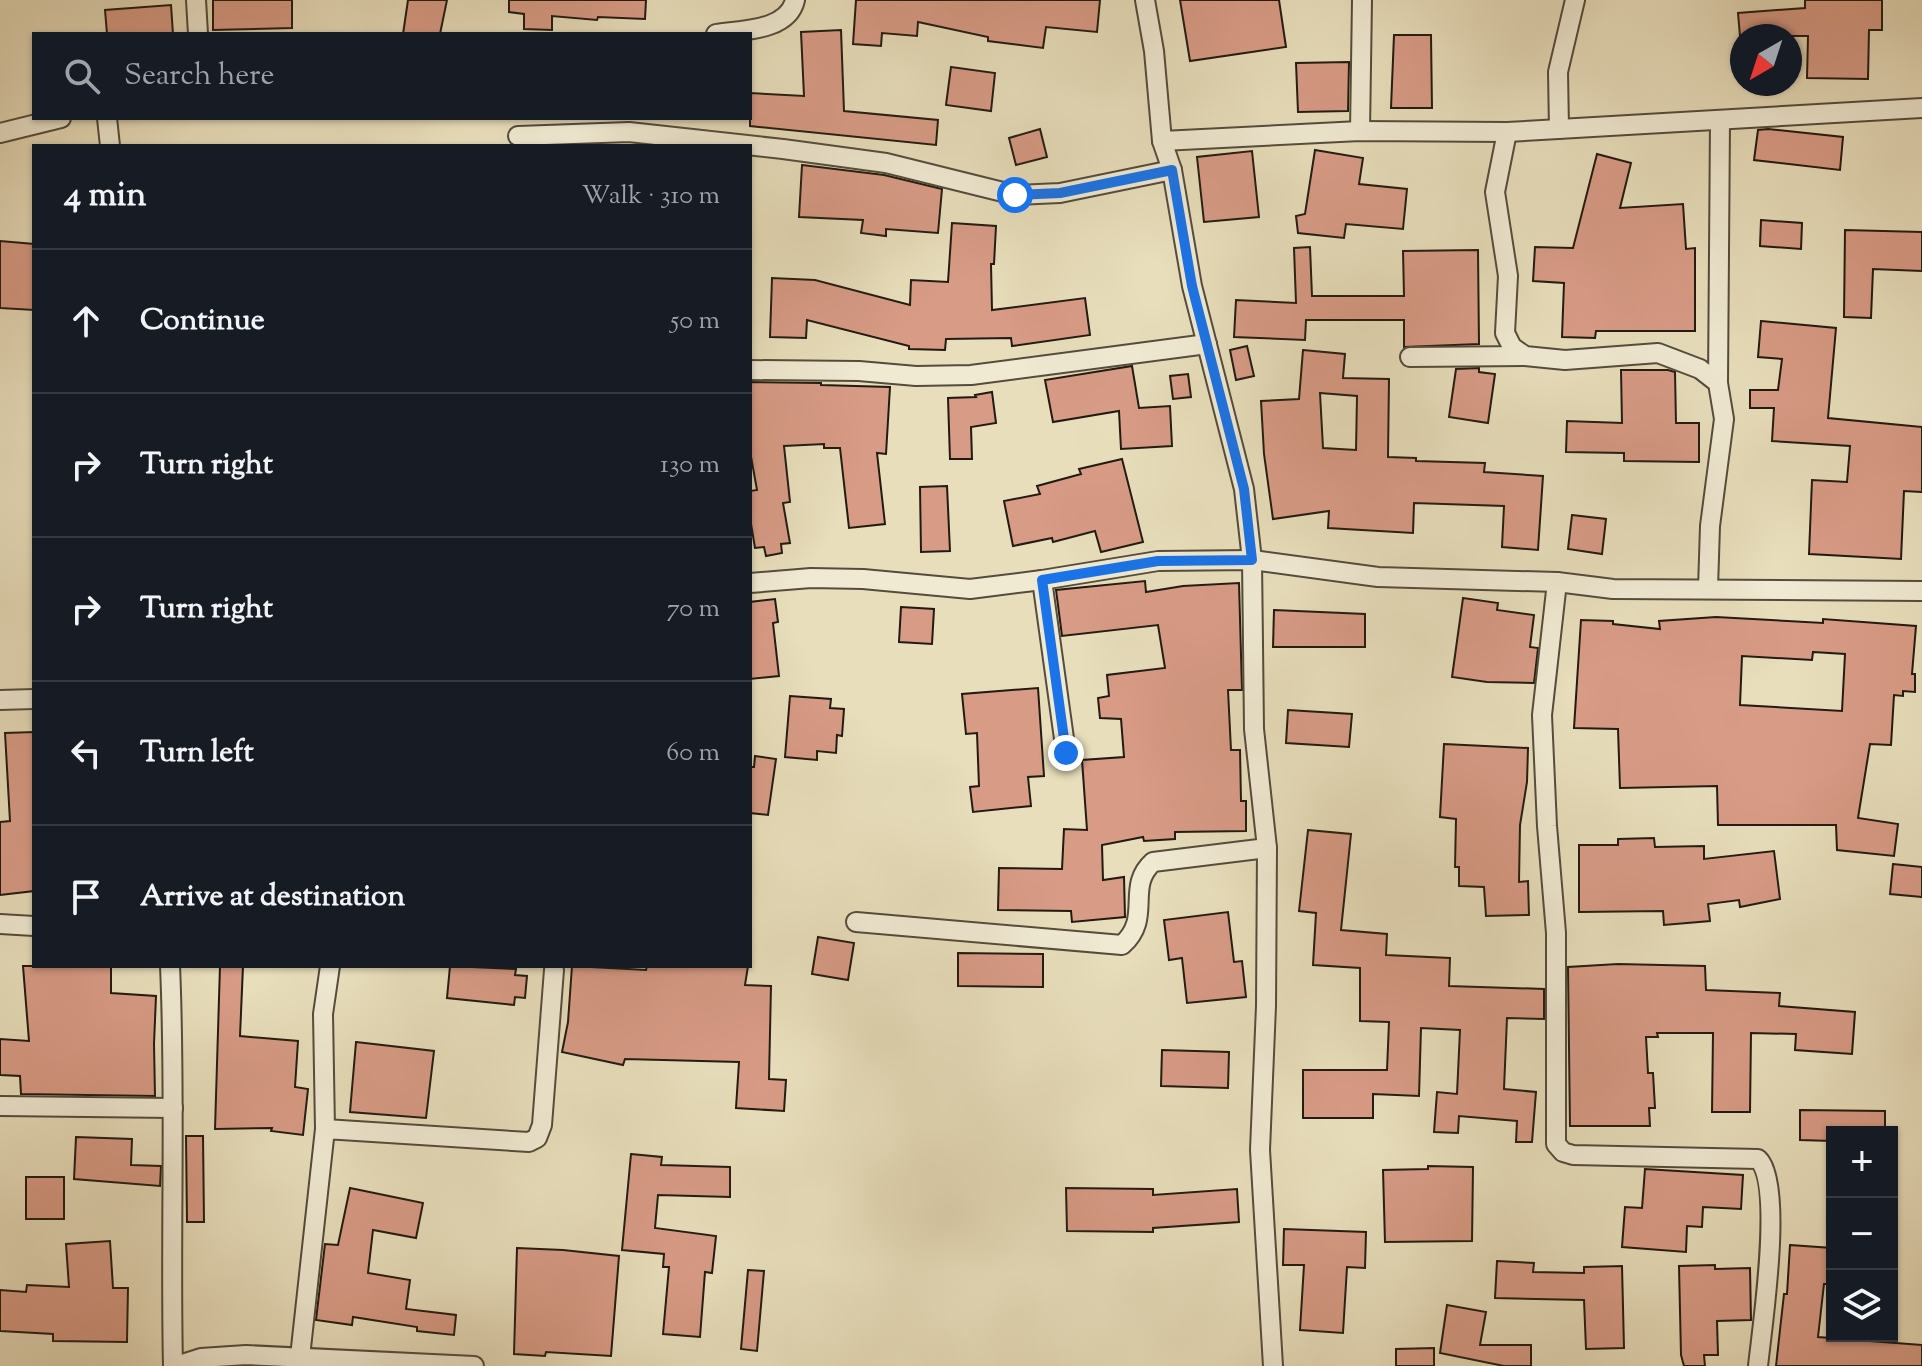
<!DOCTYPE html>
<html lang="en">
<head>
<meta charset="utf-8">
<style>
	body { margin:0; font-family:"Sorts Mill Goudy",serif; background:#20242c; color:#f1f3f6 }
	.controls { position:absolute; right:24px; bottom:24px; display:grid; overflow:hidden; border-radius:0px; box-shadow:0 2px 6px #0004 }
	.controls button { width:72px; height:72px; display:grid; place-items:center; padding:0; border:0; border-bottom:2px solid #363941; background:#171b24; color:#f1f3f6; font:40px sans-serif }
	.compass { position:absolute; left:1730px; top:24px; width:72px; height:72px; border-radius:50%; background:#171b24; box-shadow:0 2px 6px #0004; rotate:219deg }
	.stop { position:absolute; width:24px; height:24px; margin:-18px; border:6px solid #1a73e8; border-radius:50%; background:#fff }
	.stop.end { background:#1a73e8; border-color:#fff; box-shadow:0 2px 8px #0008 }
	.list { margin:0; padding:0; list-style:none }
	h2 { display:flex; justify-content:space-between; align-items:center; height:104px; margin:0; padding:0 32px; font-size:34px }
	h2 small { font-size:26px; font-weight:400; color:#9ea1a6 }
	.list li { display:grid; grid-template-columns:52px 1fr auto; gap:24px; align-items:center; box-sizing:border-box; height:144px; padding:0 32px; border-top:2px solid #363941 }
	.list b { display:block; font-size:30px; white-space:nowrap }
	.list em { font-size:26px; font-style:normal; color:#9ea1a6 }
	.icon { flex:none; width:44px; height:44px; fill:none; stroke:currentColor; stroke-width:2; stroke-linecap:round; stroke-linejoin:round }
	.map { position:relative; flex:none; width:1922px; height:1366px; overflow:hidden }
	.search { position:absolute; background:#171b24; box-shadow:0 2px 6px #0004; left:32px; top:32px; width:720px; height:88px; display:flex; align-items:center; gap:20px; box-sizing:border-box; padding:0 28px; border-radius:0px; color:#9ea1a6; font-size:30px }
	.panel { position:absolute; background:#171b24; box-shadow:0 2px 6px #0004; left:32px; top:144px; width:720px; height:824px; border-radius:0px }
	.map>svg:first-child { display:block }
</style>
</head>
<body>
<div class="map">
<svg width="1922" height="1366" viewBox="0 0 1922 1366">
	<rect width="100%" height="100%" fill="#e8debc"/>
	<filter id="stains"><feTurbulence type="fractalNoise" baseFrequency=".0025" numOctaves="4"/><feColorMatrix values="0 0 0 0 .2 0 0 0 0 .09 0 0 0 0 .02 0 0 0 .5 -.17"/></filter>
	<radialGradient id="worn" r=".72"><stop offset=".6" stop-color="#630" stop-opacity="0"/><stop offset="1" stop-color="#630" stop-opacity=".3"/></radialGradient>
	<!-- building -->
	<g fill="#d89b86" stroke="#221b11" stroke-width="2" fill-rule="evenodd">
		<polygon points="213,0 292,0 292,28 213,30"/>
		<polygon points="408,0 447,0 440,34 403,34"/>
		<polygon points="509,0 646,0 645,19 598,17 597,20 552,16 552,30 524,29 524,14 509,12"/>
		<polygon points="856,0 1100,0 1097,32 1046,27 1043,48 988,41 988,37 918,22 917,36 882,33 881,46 853,44"/>
		<polygon points="1180,0 1279,0 1286,47 1190,61"/>
		<polygon points="1805,0 1882,0 1882,30 1869,30 1868,79 1807,78 1808,36 1740,36 1738,13 1805,8"/>
		<polygon points="171,5 173,34 107,34 105,10"/>
		<polygon points="841,30 844,111 938,120 936,145 750,126 750,93 804,96 801,32"/>
		<polygon points="1394,35 1431,35 1432,108 1391,108"/>
		<polygon points="1349,62 1348,111 1298,112 1296,63"/>
		<polygon points="951,67 995,73 991,111 946,105"/>
		<polygon points="1040,129 1047,157 1016,165 1009,138"/>
		<polygon points="1768,129 1843,137 1840,170 1754,160 1758,130"/>
		<polygon points="1315,150 1363,158 1359,184 1407,189 1403,229 1346,224 1344,238 1298,233 1296,216 1305,214"/>
		<polygon points="1252,151 1259,217 1204,222 1197,157"/>
		<polygon points="1597,154 1631,163 1620,208 1683,204 1686,249 1695,248 1695,331 1596,331 1595,338 1562,337 1564,283 1533,281 1535,247 1573,248"/>
		<polygon points="802,165 884,175 942,189 938,233 886,229 886,236 861,233 863,220 799,217"/>
		<polygon points="1761,220 1802,223 1801,249 1760,246"/>
		<polygon points="952,223 996,226 994,264 991,264 992,310 1085,298 1090,335 1012,346 1011,338 946,339 945,350 909,349 909,346 807,320 806,338 770,337 772,278 815,280 910,305 911,280 948,282"/>
		<polygon points="1845,230 1922,232 1922,271 1873,269 1871,318 1844,317"/>
		<polygon points="0,241 34,244 34,310 0,308"/>
		<polygon points="1310,247 1312,296 1404,296 1403,251 1478,250 1479,344 1404,347 1404,320 1306,320 1305,340 1234,337 1236,300 1296,303 1294,248"/>
		<polygon points="1761,321 1836,328 1828,418 1922,427 1922,492 1904,491 1901,559 1809,554 1812,480 1847,482 1850,446 1772,441 1774,408 1750,408 1750,390 1778,390 1782,359 1758,357"/>
		<polygon points="1247,346 1254,376 1236,380 1230,350"/>
		<path d="M1303,350L1345,354L1343,378L1389,379L1388,457L1416,458V461L1485,463L1484,472L1543,476L1538,550L1502,547L1504,506L1414,503L1413,533L1328,528L1329,511L1273,519L1264,454L1261,401L1299,399ZM1320,393L1357,396L1356,450L1323,448Z"/>
		<polygon points="1132,366 1139,408 1170,406 1172,446 1121,449 1119,411 1053,422 1045,380"/>
		<polygon points="1479,368 1479,372 1495,374 1488,423 1449,417 1456,369"/>
		<polygon points="1621,370 1668,370 1675,372 1676,423 1699,423 1699,462 1624,461 1624,453 1566,452 1567,421 1622,423"/>
		<polygon points="1188,374 1191,397 1173,399 1170,376"/>
		<polygon points="750,382 821,383 821,385 890,387 886,454 877,453 885,524 849,528 840,448 824,448 824,444 784,446 790,502 783,503 790,543 781,544 782,553 766,556 764,547 755,548 750,518 750,491 757,490 750,451"/>
		<polygon points="992,392 996,423 971,427 972,459 950,459 948,398 976,397 975,395"/>
		<polygon points="1122,459 1143,542 1101,552 1095,531 1053,542 1052,538 1013,546 1004,501 1040,494 1037,486 1081,474 1079,469"/>
		<polygon points="947,486 950,551 921,552 920,487"/>
		<polygon points="1572,515 1606,519 1602,554 1568,549"/>
		<polygon points="1145,581 1146,592 1183,586 1239,583 1242,690 1228,690 1231,750 1240,750 1241,801 1246,801 1246,831 1175,832 1175,839 1144,841 1143,837 1102,845 1103,880 1124,877 1125,917 1072,922 1071,911 998,910 999,868 1062,869 1064,829 1087,830 1082,760 1124,757 1121,719 1100,718 1098,698 1109,696 1107,675 1165,668 1158,625 1062,636 1056,590"/>
		<polygon points="1463,598 1498,603 1497,610 1534,615 1530,647 1538,648 1534,683 1487,682 1452,677"/>
		<polygon points="775,599 778,622 773,623 779,676 750,679 750,602"/>
		<polygon points="901,607 934,609 932,644 899,642"/>
		<polygon points="1274,610 1365,614 1365,647 1273,647"/>
		<path d="M1716,617L1823,623V619L1916,626L1912,674H1915V692L1903,691V696L1894,695L1891,745L1870,744L1858,818L1898,824L1894,856L1837,850L1836,825H1718L1717,786L1620,788L1618,729L1574,728L1581,620L1613,621V624L1660,629L1659,621ZM1813,652L1845,654L1842,711L1740,705L1742,656L1812,660Z"/>
		<polygon points="1038,688 1044,776 1028,777 1031,806 973,812 970,787 979,786 977,733 966,734 962,694"/>
		<polygon points="790,696 831,699 830,708 844,709 842,736 837,735 836,753 817,751 817,760 785,757"/>
		<polygon points="1288,710 1352,714 1349,747 1286,743"/>
		<polygon points="34,732 34,891 0,895 0,822 10,821 5,733"/>
		<polygon points="1444,744 1528,748 1527,782 1520,825 1519,882 1528,881 1529,915 1486,916 1484,887 1459,886 1459,867 1455,867 1456,819 1440,817"/>
		<polygon points="755,756 776,759 768,815 750,813 750,767 754,767"/>
		<polygon points="1308,830 1351,834 1341,930 1387,934 1386,955 1450,958 1449,986 1544,989 1544,1019 1507,1018 1504,1089 1536,1092 1532,1142 1516,1142 1517,1121 1459,1116 1458,1133 1434,1132 1437,1092 1457,1094 1460,1030 1421,1028 1419,1096 1373,1094 1373,1118 1303,1118 1303,1070 1387,1070 1389,1022 1360,1021 1360,968 1313,965 1316,913 1299,911"/>
		<polygon points="1654,838 1655,847 1704,846 1704,859 1774,851 1780,899 1740,907 1739,900 1708,904 1710,921 1664,925 1663,911 1579,912 1579,845 1618,845 1618,839"/>
		<polygon points="1893,864 1922,867 1922,897 1890,894"/>
		<polygon points="1228,912 1234,962 1242,961 1246,997 1187,1003 1182,958 1169,960 1164,920"/>
		<polygon points="818,937 854,943 848,980 812,974"/>
		<polygon points="958,953 1043,954 1043,987 958,986"/>
		<polygon points="1618,964 1705,966 1706,990 1780,993 1779,1006 1855,1012 1852,1054 1795,1050 1796,1034 1751,1033 1750,1112 1712,1112 1713,1033 1657,1033 1658,1037 1646,1037 1648,1073 1653,1073 1655,1108 1649,1108 1650,1126 1570,1126 1568,967"/>
		<polygon points="23,966 111,966 111,993 156,996 154,1044 155,1096 21,1094 20,1076 0,1075 0,1039 29,1041"/>
		<polygon points="220,966 243,966 240,1036 298,1041 295,1087 308,1089 303,1135 271,1131 272,1128 215,1129"/>
		<polygon points="450,966 516,969 515,975 527,976 525,998 515,997 514,1005 447,998"/>
		<polygon points="572,966 646,970 647,966 748,966 745,985 771,986 769,1079 786,1080 784,1111 736,1108 739,1062 625,1059 623,1065 562,1052 568,1022"/>
		<polygon points="356,1042 434,1051 426,1118 350,1112"/>
		<polygon points="1162,1050 1229,1052 1228,1088 1161,1086"/>
		<polygon points="1800,1110 1885,1111 1885,1132 1832,1132 1832,1141 1800,1140"/>
		<polygon points="186,1136 203,1136 204,1222 187,1222"/>
		<polygon points="76,1137 132,1139 131,1165 161,1166 160,1186 74,1179"/>
		<polygon points="631,1154 662,1157 661,1165 730,1167 730,1197 658,1195 655,1228 716,1236 712,1273 705,1272 700,1337 663,1334 669,1267 663,1267 664,1254 622,1250"/>
		<polygon points="1428,1166 1473,1167 1472,1241 1385,1242 1383,1170 1428,1169"/>
		<polygon points="1645,1169 1743,1175 1741,1209 1703,1207 1702,1227 1687,1226 1686,1252 1622,1247 1625,1207 1642,1208"/>
		<rect x="26" y="1177" width="38" height="42"/>
		<polygon points="350,1188 423,1203 416,1238 373,1230 368,1273 410,1280 406,1309 456,1315 454,1335 417,1331 417,1327 353,1317 352,1325 316,1320 325,1244 338,1245"/>
		<polygon points="1066,1188 1153,1189 1153,1195 1237,1189 1239,1222 1153,1228 1153,1232 1067,1231"/>
		<polygon points="1284,1229 1366,1232 1365,1268 1347,1267 1343,1333 1300,1330 1304,1265 1283,1265"/>
		<polygon points="110,1241 113,1288 128,1288 127,1342 53,1341 53,1334 0,1331 0,1290 26,1292 27,1285 69,1287 66,1244"/>
		<polygon points="1790,1245 1832,1248 1830,1284 1824,1284 1818,1337 1922,1345 1922,1366 1776,1366 1784,1294 1787,1294"/>
		<polygon points="517,1248 563,1250 619,1256 611,1356 546,1352 545,1356 514,1354"/>
		<polygon points="1497,1261 1534,1263 1533,1272 1584,1273 1584,1267 1622,1266 1624,1348 1586,1349 1584,1300 1495,1298"/>
		<polygon points="1715,1265 1715,1269 1750,1268 1751,1320 1717,1321 1718,1355 1704,1355 1705,1366 1684,1366 1681,1355 1679,1266"/>
		<polygon points="748,1270 764,1271 757,1351 741,1349"/>
		<polygon points="1447,1305 1486,1312 1480,1345 1531,1345 1531,1366 1504,1366 1440,1353"/>
		<polygon points="1434,1348 1434,1366 1396,1366 1396,1349"/>
	</g>
	<g fill="none" stroke-linecap="round" stroke-linejoin="round">
		<defs>
			<g id="street">
				<polyline points="196,0 198,34"/>
				<polyline points="1145,0 1154,51 1162,141 1172,170 1192,286 1244,489 1252,560 1254,729 1267,848 1266,1006 1260,1150 1273,1366"/>
				<path d="M716,34C742,30 788,31 795,0"/>
				<polyline points="107,118 110,146"/>
				<polyline points="1559,129 1558,72 1575,0"/>
				<polyline points="1360,131 1362,0"/>
				<polyline points="1507,132 1495,192 1508,276 1505,333 1512,347 1525,356 1565,360 1658,353 1700,369 1718,383 1724,419 1710,526 1708,588"/>
				<polyline points="0,133 61,118"/>
				<polyline points="518,136 629,132 783,149 886,163 1015,195 1060,193 1172,170"/>
				<polyline points="1162,141 1360,131 1507,132 1922,108"/>
				<polyline points="1410,357 1525,356"/>
				<polyline points="750,370 859,371 916,376 971,375 1207,344"/>
				<polyline points="1718,383 1720,121"/>
				<polyline points="1042,580 1066,753"/>
				<path d="M1557,582L1542,715L1547,826L1556,933V1144L1563,1152L1573,1155L1758,1159C1784,1183 1762,1328 1758,1366"/>
				<polyline points="750,583 811,578 863,579 970,589 1042,580 1158,561 1252,560 1378,577 1557,582 1613,589 1922,591"/>
				<polyline points="0,700 34,699"/>
				<path d="M856,922L1122,945C1153,918 1125,887 1153,862L1267,848"/>
				<polyline points="0,924 34,926"/>
				<path d="M170,966C176,1099 170,1233 173,1366"/>
				<polyline points="0,1106 173,1108"/>
				<polyline points="325,1129 323,1014 330,966"/>
				<polyline points="300,1357 325,1129 529,1142 537,1138 542,1125 554,970"/>
				<polyline points="176,1366 201,1358 246,1355 474,1366"/>
			</g>
		</defs>
		<!-- street casing -->
		<use href="#street" stroke="#544c3c" stroke-width="22"/>
		<!-- street -->
		<use href="#street" stroke="#f0ead3" stroke-width="18"/>
	</g>
	<g fill="none" stroke-linecap="round" stroke-linejoin="round">
		<!-- route -->
		<polyline stroke="#1a73e8" stroke-width="10" points="1015,195 1060,193 1172,170 1192,286 1244,489 1252,560 1158,561 1042,580 1066,753"/>
	</g>
	<rect width="100%" height="100%" filter="url(#stains)"/>
	<rect width="100%" height="100%" fill="url(#worn)"/>
</svg>
<div class="controls">
<button>+</button>
<button>−</button>
<button><svg class="icon" aria-label="layers" viewBox="0 0 24 24"><path d="M12 4l9 5-9 5-9-5zM3 14l9 5 9-5"/></svg></button>
</div>
<svg class="compass" viewBox="-18 -18 36 36"><path d="M0-13l5 13h-10z" fill="#e53935"/><path d="M0 13l5-13h-10z" fill="#9ea1a6"/></svg>
<div class="stop" style="left:1015px;top:195px"></div>
<div class="stop end" style="left:1066px;top:753px"></div>
<div class="search"><svg class="icon" aria-label="search" viewBox="0 0 24 24"><circle cx="10" cy="10" r="6"/><path d="M15 15l6 6"/></svg>Search here</div>
<section class="panel">
<h2>4 min<small>Walk · 310 m</small></h2>
<ul class="list">
<li><svg class="icon" aria-label="ahead" viewBox="0 0 24 24"><path d="M12 20V5M6 11l6-6 6 6"/></svg><div><b>Continue</b></div><em>50 m</em></li>
<li><svg class="icon" aria-label="right" viewBox="0 0 24 24"><path d="M7 20v-9h11M14 6l5 5-5 5"/></svg><div><b>Turn right</b></div><em>130 m</em></li>
<li><svg class="icon" aria-label="right" viewBox="0 0 24 24"><path d="M7 20v-9h11M14 6l5 5-5 5"/></svg><div><b>Turn right</b></div><em>70 m</em></li>
<li><svg class="icon" aria-label="left" viewBox="0 0 24 24"><path d="M17 20v-9H6M10 6l-5 5 5 5"/></svg><div><b>Turn left</b></div><em>60 m</em></li>
<li><svg class="icon" aria-label="arrive" viewBox="0 0 24 24"><path d="M6 21V4h12l-3 4 3 4H6"/></svg><div><b>Arrive at destination</b></div></li>
</ul>
</section>
</div>
</body>
</html>
